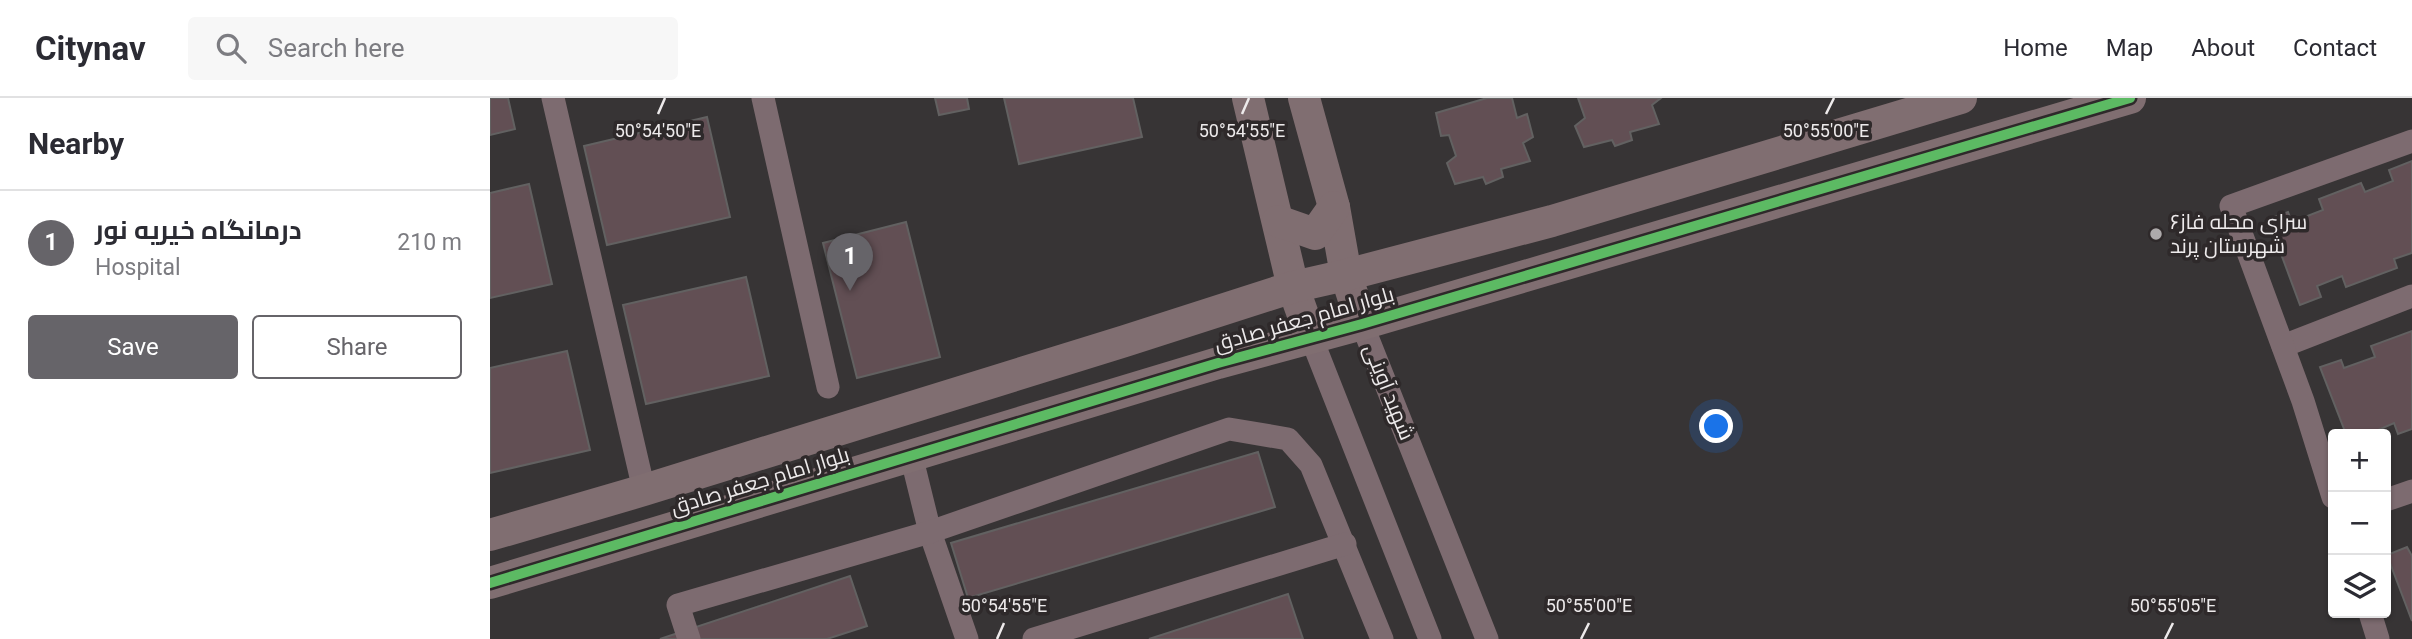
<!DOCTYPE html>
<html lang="en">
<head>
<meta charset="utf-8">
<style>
	body { margin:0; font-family:Roboto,Cairo,sans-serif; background:#f7f7f7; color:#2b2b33 }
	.controls { position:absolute; right:21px; bottom:21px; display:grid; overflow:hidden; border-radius:7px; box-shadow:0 2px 5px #0004 }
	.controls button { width:63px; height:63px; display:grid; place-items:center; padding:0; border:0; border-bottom:2px solid #e1e1e2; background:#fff; color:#2b2b33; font:35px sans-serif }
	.you { position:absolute; left:1227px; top:329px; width:24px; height:24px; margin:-18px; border:5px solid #fff; border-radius:50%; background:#1a73e8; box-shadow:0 0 0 10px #1a73e833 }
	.badge { display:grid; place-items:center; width:46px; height:46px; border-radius:50%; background:#666469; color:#fff; font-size:23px; font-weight:700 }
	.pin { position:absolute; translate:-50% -58px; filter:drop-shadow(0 2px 4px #0008) }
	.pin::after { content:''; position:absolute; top:37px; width:24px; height:21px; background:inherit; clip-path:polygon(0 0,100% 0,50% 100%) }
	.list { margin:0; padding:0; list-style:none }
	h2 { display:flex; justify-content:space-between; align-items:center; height:91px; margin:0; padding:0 28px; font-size:30px }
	h2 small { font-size:23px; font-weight:400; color:#7c7c81 }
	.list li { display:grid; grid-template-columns:46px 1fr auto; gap:21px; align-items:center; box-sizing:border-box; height:105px; padding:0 28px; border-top:2px solid #e1e1e2 }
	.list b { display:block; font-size:26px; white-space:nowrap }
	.list p { margin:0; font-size:23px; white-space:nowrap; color:#7c7c81 }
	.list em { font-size:23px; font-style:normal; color:#7c7c81 }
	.actions { display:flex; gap:14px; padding:21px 28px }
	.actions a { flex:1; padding:16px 0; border:2px solid #666469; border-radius:7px; text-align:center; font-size:24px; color:#666469 }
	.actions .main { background:#666469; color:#fff }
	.icon { flex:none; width:38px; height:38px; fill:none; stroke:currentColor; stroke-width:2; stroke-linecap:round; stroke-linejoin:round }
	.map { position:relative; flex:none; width:1922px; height:541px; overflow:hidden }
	header { display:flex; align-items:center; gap:42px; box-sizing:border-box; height:98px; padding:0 35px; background:#fff; border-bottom:2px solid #e1e1e2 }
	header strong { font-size:33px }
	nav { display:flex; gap:38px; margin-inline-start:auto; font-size:24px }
	.search { width:490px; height:63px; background:#f7f7f7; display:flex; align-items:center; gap:18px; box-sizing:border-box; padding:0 24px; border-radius:7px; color:#7c7c81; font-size:26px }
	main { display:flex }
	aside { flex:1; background:#fff }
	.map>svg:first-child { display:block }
</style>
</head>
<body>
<header>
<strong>Citynav</strong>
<div class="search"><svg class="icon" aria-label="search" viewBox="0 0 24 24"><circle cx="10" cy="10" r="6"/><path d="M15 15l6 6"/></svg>Search here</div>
<nav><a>Home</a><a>Map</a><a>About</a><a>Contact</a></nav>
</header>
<main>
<aside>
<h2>Nearby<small></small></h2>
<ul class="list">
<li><span class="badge">1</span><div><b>درمانگاه خیریه نور</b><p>Hospital</p></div><em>210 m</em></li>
</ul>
<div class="actions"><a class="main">Save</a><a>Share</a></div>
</aside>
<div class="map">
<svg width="1922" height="541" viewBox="0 0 1922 541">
	<rect width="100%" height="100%" fill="#373435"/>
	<!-- building -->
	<g fill="#624f54" stroke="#626161" stroke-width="2">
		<polygon points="0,0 18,0 25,31 0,37"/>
		<polygon points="445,0 477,0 479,11 449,17"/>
		<polygon points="514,0 643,0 652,39 529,66"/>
		<polygon points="997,0 1022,0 1027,20 1037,16 1043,39 1033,45 1040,63 1011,71 1013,79 996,86 993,79 965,86 957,65 966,58 959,37 951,38 946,15"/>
		<polygon points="1088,0 1171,0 1162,7 1169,26 1140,34 1142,42 1125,48 1122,42 1094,49 1085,28 1095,20"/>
		<polygon points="217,19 240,119 117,147 94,48"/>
		<polygon points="1922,63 1922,155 1904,161 1907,170 1856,189 1852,178 1827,188 1831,199 1810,207 1778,121 1798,114 1802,124 1833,112 1829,101 1871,85 1875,94 1903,83 1899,72"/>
		<polygon points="39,86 62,186 0,200 0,95"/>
		<polygon points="416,124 450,259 367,280 333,145"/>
		<polygon points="256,179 279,278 156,306 133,207"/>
		<polygon points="1922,233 1922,331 1908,336 1904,325 1879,336 1856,336 1830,269 1851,262 1854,270 1885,259 1881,248"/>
		<polygon points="77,253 100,352 0,375 0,270"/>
		<polygon points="768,354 785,409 478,500 461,445"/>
		<polygon points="1917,449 1922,458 1922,523 1897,457"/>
		<polygon points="360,478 377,528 337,541 170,541"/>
		<polygon points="798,496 813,541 659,541"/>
	</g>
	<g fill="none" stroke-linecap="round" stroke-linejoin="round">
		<!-- street -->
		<g stroke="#7d6b70" stroke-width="23">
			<polyline points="63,0 154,392"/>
			<polyline points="273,0 338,289"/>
			<polyline points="872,226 997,541"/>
			<polyline points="821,239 940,541"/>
			<polyline points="1793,248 1922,198"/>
			<polyline points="421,357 440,434 477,541"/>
			<polyline points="1843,399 1813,303 1741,108 1922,43"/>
			<polyline points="1896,402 1922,393"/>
			<polyline points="1880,515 1888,541"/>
			<polyline points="199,541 188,507 440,434 739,331 798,341 821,367 892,541"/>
			<polyline points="544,541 855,446"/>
		</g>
		<!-- secondary -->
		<g stroke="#806e71" stroke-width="32">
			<polyline points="758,0 803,189 821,239"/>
			<polyline points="814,0 844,109 856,177 872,226"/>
			<polyline points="788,123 825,136 844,109"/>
			<polyline points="0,437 154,392 635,243 803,189 856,177 1062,123 1471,0"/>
			<polyline points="0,485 728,265 872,226 1640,0"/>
		</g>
		<defs>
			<polyline id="cycleway" points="0,485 728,265 872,226 1640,0"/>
		</defs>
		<!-- cycleway casing -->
		<use href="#cycleway" stroke="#2e292a" stroke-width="15"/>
		<!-- cycleway -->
		<use href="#cycleway" stroke="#5cba63" stroke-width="10"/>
	</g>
	<!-- ticks -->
	<path fill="none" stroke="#edeaeb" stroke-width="2.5" d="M168,16L175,0M752,16L759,0M1336,16L1344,0M507,541L514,525M1091,541L1099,525M1675,541L1683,525"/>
	<!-- markers -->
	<circle fill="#adaaab" stroke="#2e292a" stroke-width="2.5" cx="1666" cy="136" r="7"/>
	<g text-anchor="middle" stroke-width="7" stroke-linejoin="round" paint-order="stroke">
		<!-- poi labels -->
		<g font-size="21" fill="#edeaeb" stroke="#2e292a" text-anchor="start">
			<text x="1680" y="131">سرای محله فاز۶<tspan x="1680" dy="24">شهرستان پرند</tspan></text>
		</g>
		<!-- street labels -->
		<g font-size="21" fill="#edeaeb" stroke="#2e292a">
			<text transform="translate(814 221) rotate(-16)" y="7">بلوار امام جعفر صادق</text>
			<text transform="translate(899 294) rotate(68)" y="7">شهید آوینی</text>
			<text transform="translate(270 383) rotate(-17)" y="7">بلوار امام جعفر صادق</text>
		</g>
	</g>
	<g font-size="18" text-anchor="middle" fill="#edeaeb" stroke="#2e292a" stroke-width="7" stroke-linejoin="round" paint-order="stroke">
		<text x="168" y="39">50°54'50"E</text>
		<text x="752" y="39">50°54'55"E</text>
		<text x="1336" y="39">50°55'00"E</text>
		<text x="514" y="514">50°54'55"E</text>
		<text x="1099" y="514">50°55'00"E</text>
		<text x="1683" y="514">50°55'05"E</text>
	</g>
</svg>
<div class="controls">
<button>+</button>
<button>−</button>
<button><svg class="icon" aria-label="layers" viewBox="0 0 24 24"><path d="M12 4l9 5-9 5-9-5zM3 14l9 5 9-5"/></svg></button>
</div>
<div class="you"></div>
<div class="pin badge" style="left:360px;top:193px">1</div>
</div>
</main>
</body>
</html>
